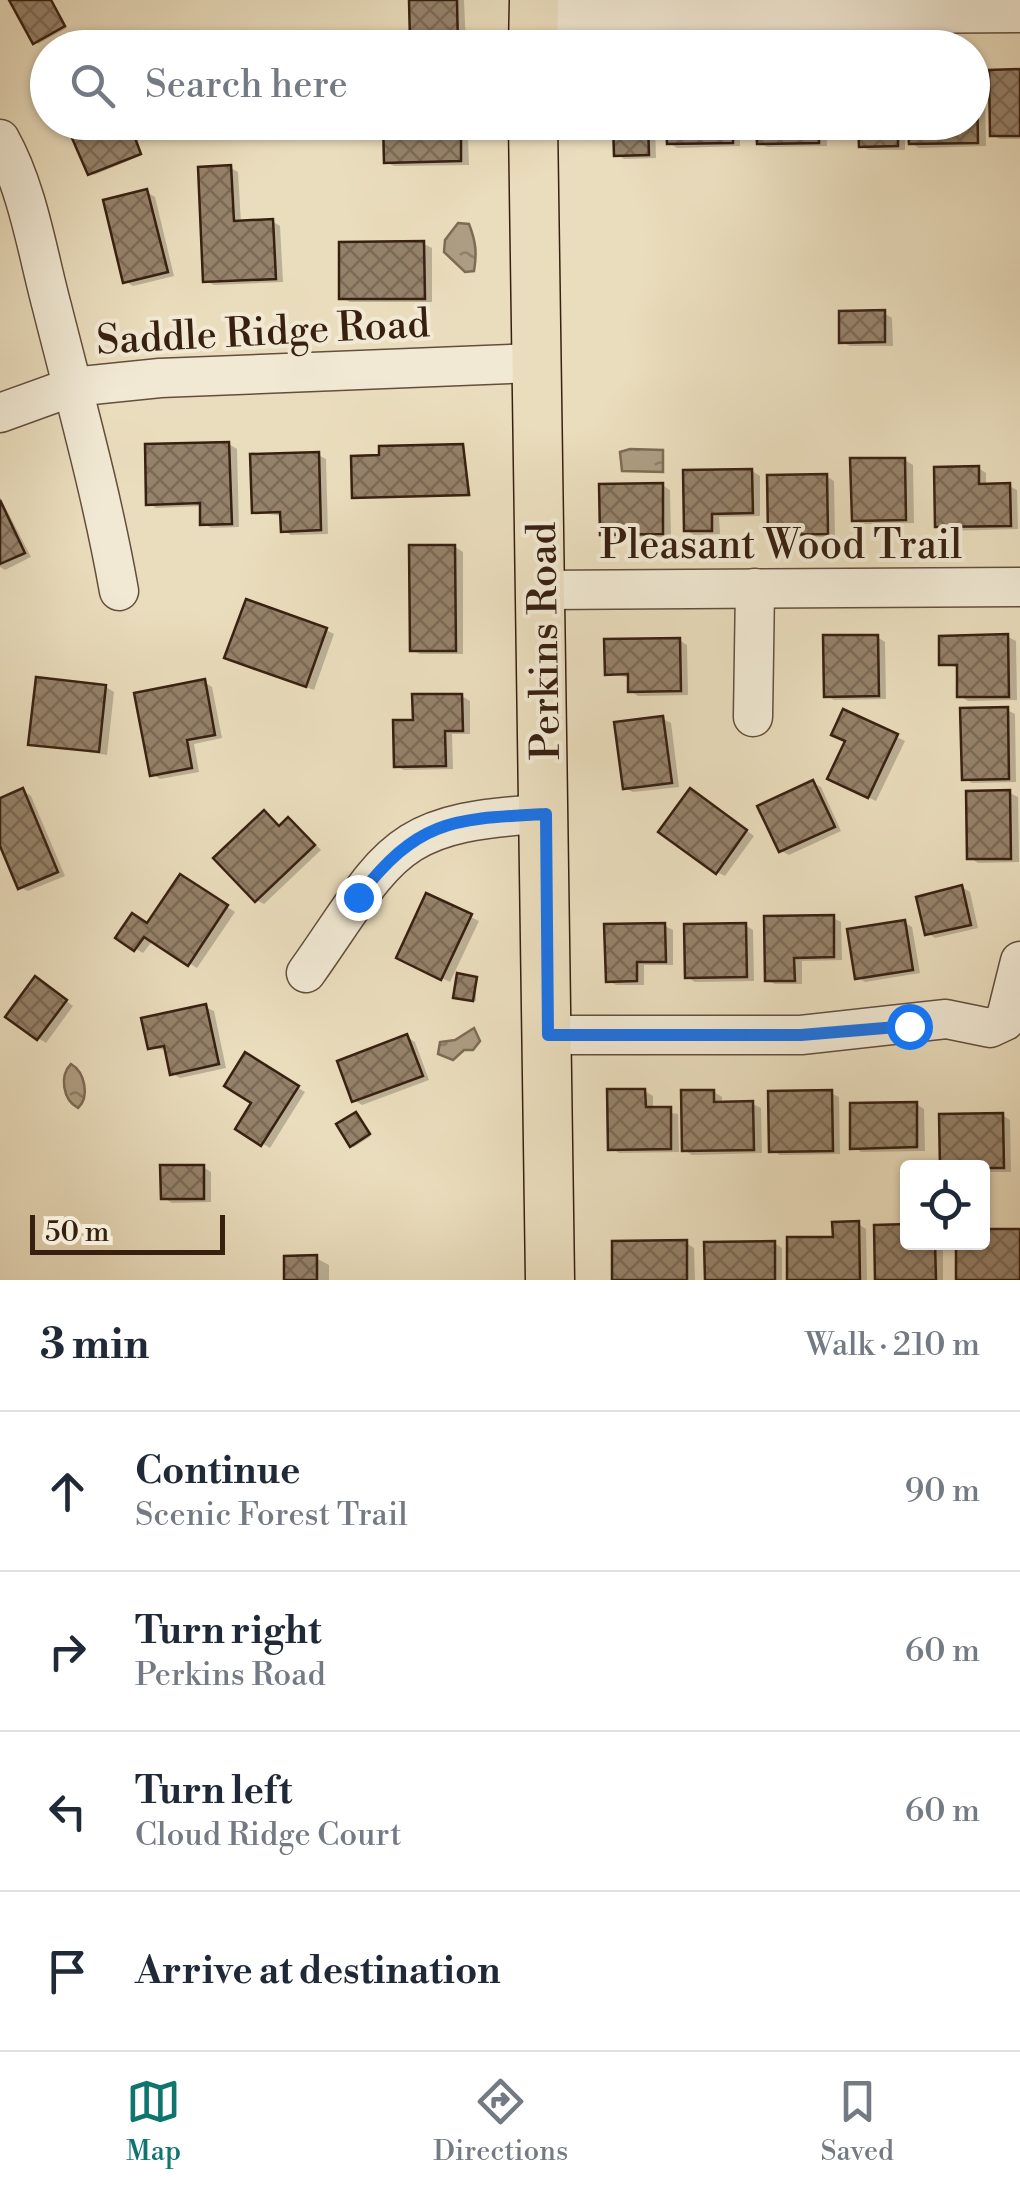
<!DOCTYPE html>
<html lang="en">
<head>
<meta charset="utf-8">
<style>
	body { margin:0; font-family:"Libre Bodoni",serif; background:#f6f6f7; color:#1f2937 }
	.controls { position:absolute; right:30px; bottom:30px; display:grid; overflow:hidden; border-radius:10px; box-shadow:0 2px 8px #0004 }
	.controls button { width:90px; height:90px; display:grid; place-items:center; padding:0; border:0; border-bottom:2px solid #e0e1e3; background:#fff; color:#1f2937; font:50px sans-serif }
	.scale { position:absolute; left:30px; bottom:25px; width:195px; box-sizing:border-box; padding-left:10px; border:5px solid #382011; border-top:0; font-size:28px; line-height:35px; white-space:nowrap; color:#382011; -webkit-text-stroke:8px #f1e9d4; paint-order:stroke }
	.stop { position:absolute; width:30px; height:30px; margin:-22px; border:8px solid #1a73e8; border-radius:50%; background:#fff }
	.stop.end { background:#1a73e8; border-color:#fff; box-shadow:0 2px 10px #0008 }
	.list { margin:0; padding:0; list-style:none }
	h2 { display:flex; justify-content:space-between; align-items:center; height:130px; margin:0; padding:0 40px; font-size:42px }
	h2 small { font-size:32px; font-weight:400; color:#747a83 }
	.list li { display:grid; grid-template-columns:65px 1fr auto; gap:30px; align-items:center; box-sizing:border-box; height:160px; padding:0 40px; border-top:2px solid #e0e1e3 }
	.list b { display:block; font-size:38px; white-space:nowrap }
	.list p { margin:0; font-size:32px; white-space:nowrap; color:#747a83 }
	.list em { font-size:32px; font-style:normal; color:#747a83 }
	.icon { flex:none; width:55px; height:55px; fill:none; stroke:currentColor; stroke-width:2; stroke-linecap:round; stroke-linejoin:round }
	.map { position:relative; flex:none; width:1020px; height:1280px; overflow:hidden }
	.search { position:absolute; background:#fff; box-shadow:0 2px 8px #0004; left:30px; right:30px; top:30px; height:110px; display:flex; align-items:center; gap:25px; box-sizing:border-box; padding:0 35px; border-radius:55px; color:#747a83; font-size:38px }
	.sheet { height:770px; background:#fff }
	nav { display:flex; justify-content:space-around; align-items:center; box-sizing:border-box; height:140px; border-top:2px solid #e0e1e3; background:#fff; font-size:28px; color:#747a83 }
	nav a { display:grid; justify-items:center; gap:5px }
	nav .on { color:#0f766e }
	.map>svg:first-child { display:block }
</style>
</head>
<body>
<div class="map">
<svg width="1020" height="1280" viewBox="0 0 1020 1280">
	<defs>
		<pattern id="water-ripples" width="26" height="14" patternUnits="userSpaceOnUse" patternTransform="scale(2.5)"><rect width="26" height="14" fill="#ad9d83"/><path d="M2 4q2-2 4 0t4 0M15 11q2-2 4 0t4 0" fill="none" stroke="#8e806a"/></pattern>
		<pattern id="building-cross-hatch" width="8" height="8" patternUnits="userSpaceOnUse" patternTransform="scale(2.5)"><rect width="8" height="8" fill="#95826a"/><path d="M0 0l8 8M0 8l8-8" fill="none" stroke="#7b6a56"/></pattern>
	</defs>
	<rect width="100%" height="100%" fill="#eaddbd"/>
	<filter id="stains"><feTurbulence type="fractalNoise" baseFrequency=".002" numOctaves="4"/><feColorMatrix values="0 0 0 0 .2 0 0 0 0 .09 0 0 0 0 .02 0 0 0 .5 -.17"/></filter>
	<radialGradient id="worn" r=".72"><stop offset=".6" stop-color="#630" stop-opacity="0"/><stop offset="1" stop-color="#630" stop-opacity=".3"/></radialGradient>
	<!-- water -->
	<g fill="url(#water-ripples)" stroke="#7e6b55" stroke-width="2.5">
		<path d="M458,223L469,224C476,242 477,253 474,271L465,272L444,252L445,240Z"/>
		<polygon points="630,449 663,450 663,472 622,471 620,452"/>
		<polygon points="474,1028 480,1041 473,1050 464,1050 453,1060 438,1054 440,1042 455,1040"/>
		<path d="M71,1064C85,1072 90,1097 78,1108C63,1100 59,1076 71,1064Z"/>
	</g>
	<!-- shadow -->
	<g fill="#0003">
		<polygon points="12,0 51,0 67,28 38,44"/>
		<polygon points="411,0 464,0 466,48 397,48 412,43"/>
		<polygon points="1020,71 1020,139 1000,139 992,135"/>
		<polygon points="977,90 985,94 986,146 919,148 911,143 972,122"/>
		<polygon points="68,122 120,122 124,133 134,132 142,155 94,175"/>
		<polygon points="385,122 456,122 456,132 468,137 469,165 394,166 386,162"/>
		<polygon points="616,122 655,122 656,158 624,159 616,154"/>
		<polygon points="669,122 740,122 740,146 677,148 669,143"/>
		<polygon points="759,122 826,122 827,146 767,147 759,142"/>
		<polygon points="861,122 905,122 905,150 869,150 861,146"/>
		<polygon points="231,168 238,172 241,223 272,221 280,226 283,282 214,285 206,281"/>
		<polygon points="147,192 155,197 174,276 133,286 125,281"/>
		<polygon points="424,244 432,248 432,302 350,302 342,298"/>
		<polygon points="884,313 892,318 893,346 850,346 842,342"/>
		<polygon points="229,444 237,449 239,527 211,528 203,523 202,506 156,508 148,503"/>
		<polygon points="463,446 471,496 355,496"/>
		<polygon points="318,455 326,459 328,534 291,535 283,530 283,516 255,512"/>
		<polygon points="905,460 913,465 914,523 862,524 854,519"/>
		<polygon points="978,468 986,473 986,486 1009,486 1017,490 1018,529 945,531 937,526"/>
		<polygon points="752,471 760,476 760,516 719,517 720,534 694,535 686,530"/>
		<polygon points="826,476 834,481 835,537 779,538 771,534"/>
		<polygon points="662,485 670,490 671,537 610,538 602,534"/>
		<polygon points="0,497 31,557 5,570 0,567"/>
		<polygon points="455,547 463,552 463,654 420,654 412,650"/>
		<polygon points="326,630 334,634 314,690 235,662"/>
		<polygon points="877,637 885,642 886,699 834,700 826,695"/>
		<polygon points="1008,637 1016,641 1017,700 968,701 960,696 959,668 942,663"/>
		<polygon points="679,640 687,645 688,695 638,696 630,691 630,678 607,673"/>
		<polygon points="204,682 212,687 222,738 194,744 199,772 160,779 152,774"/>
		<polygon points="106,687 114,692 107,755 31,743"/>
		<polygon points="462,696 470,701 470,734 452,734 453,769 404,770 396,766"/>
		<polygon points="1007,710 1015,714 1016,782 972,783 964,778"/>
		<polygon points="844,712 905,741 876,801 838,783 848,741"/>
		<polygon points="663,719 671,723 679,787 633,792 625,788"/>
		<polygon points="813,783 821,787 841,831 789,855 781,851"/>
		<polygon points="23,791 31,796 65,876 28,891 20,887 0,839 0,800"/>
		<polygon points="1010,793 1018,797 1019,862 978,863 970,858"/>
		<polygon points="698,796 754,836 725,876 717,872"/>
		<polygon points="264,813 281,828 289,820 296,825 321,850 264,904 256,900"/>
		<polygon points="181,877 235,912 197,968 153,940 143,953 118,938 148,926"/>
		<polygon points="962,887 970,892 978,928 935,938 927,933"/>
		<polygon points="427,896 479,921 450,982 407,962"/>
		<polygon points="833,918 841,922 842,960 802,961 802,984 775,984 767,980"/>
		<polygon points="904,922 912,927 920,973 865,982 857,977"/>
		<polygon points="745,925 753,930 754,981 695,982 687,977"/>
		<polygon points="665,926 673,930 673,965 644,965 644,985 616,985 608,981"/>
		<polygon points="476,979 476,1001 458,999"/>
		<polygon points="43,984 73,1006 46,1043 38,1038"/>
		<polygon points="205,1007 214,1011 226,1068 180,1078 172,1073 167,1050 150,1048"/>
		<polygon points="407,1037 415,1042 429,1080 362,1105 354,1100"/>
		<polygon points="246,1056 305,1092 270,1148 238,1129 255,1102"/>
		<polygon points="645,1091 653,1096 653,1110 678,1114 679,1152 619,1153 611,1148"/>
		<polygon points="714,1092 722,1097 722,1104 753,1104 761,1108 762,1153 692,1155 684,1150"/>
		<polygon points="831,1093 839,1097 840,1154 780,1155 772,1150"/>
		<polygon points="916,1104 924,1109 925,1151 861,1152 853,1147"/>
		<polygon points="356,1115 371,1136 354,1147 351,1145"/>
		<polygon points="1002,1115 1010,1120 1011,1172 982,1172"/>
		<polygon points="203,1167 211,1172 211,1202 172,1203 164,1198"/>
		<polygon points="858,1224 866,1229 867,1280 790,1280"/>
		<polygon points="908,1242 943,1242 943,1280 878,1280"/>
		<polygon points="686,1243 694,1248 695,1280 614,1280"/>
		<polygon points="774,1243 782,1248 782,1280 707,1280"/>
		<polygon points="316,1258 329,1265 329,1280 287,1280"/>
	</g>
	<!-- building -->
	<g fill="url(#building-cross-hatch)" stroke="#382011" stroke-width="2.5">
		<polygon points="9,0 51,0 65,26 33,44"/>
		<polygon points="409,0 457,0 458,48 394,48 394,41 410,41"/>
		<polygon points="1020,69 1020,136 990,136 989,70"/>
		<polygon points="972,87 977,87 978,143 909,144 908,122 972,122"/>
		<polygon points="65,122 118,122 122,131 131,127 141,154 88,175"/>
		<polygon points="383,122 449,122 449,130 461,130 461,161 384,163"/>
		<polygon points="613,122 648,122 649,155 614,156"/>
		<polygon points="666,122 733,122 733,143 667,144"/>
		<polygon points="756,122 819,122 819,143 757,144"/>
		<polygon points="858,122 898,122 898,146 859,147"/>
		<polygon points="231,165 234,221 273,219 276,279 203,282 198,167"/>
		<polygon points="147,189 168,272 123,283 103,200"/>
		<polygon points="424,241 425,299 339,299 339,242"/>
		<polygon points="885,310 885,342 839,343 839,311"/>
		<polygon points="229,442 232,524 200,525 200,503 146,505 145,444"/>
		<polygon points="463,444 469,495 352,498 351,456 379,455 379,446"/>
		<polygon points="319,452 321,530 281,532 280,512 252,513 250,454"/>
		<polygon points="850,458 905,458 906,520 852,521"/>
		<polygon points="979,466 979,484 1010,483 1011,526 935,527 934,467"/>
		<polygon points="752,469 753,513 712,514 712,531 684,531 683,470"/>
		<polygon points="827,474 828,534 768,535 767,475"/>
		<polygon points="663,483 663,534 600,535 599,484"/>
		<polygon points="0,500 25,553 0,564"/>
		<polygon points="409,545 455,545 456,651 410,651"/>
		<polygon points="246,599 327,628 306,687 224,658"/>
		<polygon points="1008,634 1009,697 957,697 957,665 939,665 939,636"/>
		<polygon points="823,635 878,635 879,696 824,697"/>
		<polygon points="680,638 681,691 628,692 628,674 605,675 604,639"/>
		<polygon points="36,677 106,685 99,752 28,745"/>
		<polygon points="205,679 215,735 187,740 192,768 150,776 134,693"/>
		<polygon points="412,694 462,694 463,731 445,731 446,766 394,767 393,720 413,720"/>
		<polygon points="1008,707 1009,779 962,780 960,708"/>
		<polygon points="843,709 898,734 868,798 827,779 845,741 831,735"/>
		<polygon points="663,716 672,783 623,789 614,722"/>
		<polygon points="813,780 835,827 779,852 757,806"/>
		<polygon points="23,788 58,872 18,889 0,846 0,798"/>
		<polygon points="690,788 747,830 716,874 658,832"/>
		<polygon points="1010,790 1011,859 967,859 966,791"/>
		<polygon points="264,810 279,826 288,817 315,845 255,902 213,858"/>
		<polygon points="180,874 228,905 188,966 144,937 134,951 115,938 132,913 147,923"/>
		<polygon points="962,885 971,925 925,935 916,897"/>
		<polygon points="426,893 472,914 441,980 396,958"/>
		<polygon points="834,915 834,957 794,958 795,981 765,981 764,916"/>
		<polygon points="905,920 913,970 855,979 847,929"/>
		<polygon points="665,923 666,962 637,962 637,981 606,982 604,924"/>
		<polygon points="746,923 747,977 685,978 684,924"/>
		<polygon points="457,973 477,977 473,1001 453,998"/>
		<polygon points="35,976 67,1000 37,1040 5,1017"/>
		<polygon points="206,1004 219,1064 170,1075 164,1046 148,1049 141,1018"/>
		<polygon points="407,1034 423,1076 352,1102 337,1061"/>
		<polygon points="245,1052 299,1086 261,1146 235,1129 251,1103 224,1086"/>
		<polygon points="607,1089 645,1089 646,1107 671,1107 671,1149 608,1150"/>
		<polygon points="681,1090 714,1090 714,1102 753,1101 754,1150 682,1151"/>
		<polygon points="832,1090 833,1151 769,1152 768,1091"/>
		<polygon points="917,1102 917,1147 850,1149 850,1103"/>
		<polygon points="356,1112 370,1134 350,1147 336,1124"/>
		<polygon points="1003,1113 1004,1168 940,1168 939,1114"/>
		<polygon points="160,1165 204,1165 204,1199 161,1199"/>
		<polygon points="859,1221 860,1280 787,1280 787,1237 833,1237 832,1222"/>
		<polygon points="908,1224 908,1242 935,1242 936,1280 875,1280 874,1225"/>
		<polygon points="982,1229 1020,1229 1020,1280 956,1280 956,1242 982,1242"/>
		<polygon points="687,1240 687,1280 612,1280 612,1241"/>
		<polygon points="775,1241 775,1280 705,1280 704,1242"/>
		<polygon points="317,1255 317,1280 284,1280 284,1256"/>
	</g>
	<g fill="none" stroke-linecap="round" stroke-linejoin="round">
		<defs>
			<g id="minor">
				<polyline points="533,17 1020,13"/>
				<path d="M0,139C28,189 37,251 52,307C76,402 102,495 119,591"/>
				<polyline points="0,413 72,387 160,378 535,363"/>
				<polyline points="542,590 1020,587"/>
				<polyline points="753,717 755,588"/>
				<path d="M306,973C390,854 390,821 546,814"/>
				<polyline points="548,1035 801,1035 946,1019 990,1028 1005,1021 1020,961"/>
			</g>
			<g id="major">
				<polyline points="533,48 534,0"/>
				<polyline points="533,122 550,1280"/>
			</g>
		</defs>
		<!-- minor casing -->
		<use href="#minor" stroke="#644f3c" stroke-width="41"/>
		<!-- major casing -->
		<use href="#major" stroke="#382011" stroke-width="51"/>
		<!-- minor -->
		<use href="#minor" stroke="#f1e9d4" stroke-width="38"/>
		<!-- major -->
		<use href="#major" stroke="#eaddbd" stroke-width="48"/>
	</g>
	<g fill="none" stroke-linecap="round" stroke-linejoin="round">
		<!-- route -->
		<path stroke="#1a73e8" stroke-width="12" d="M358,897C419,819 451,819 546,814L548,1035H801L909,1026"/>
	</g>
	<g text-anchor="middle" stroke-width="8" stroke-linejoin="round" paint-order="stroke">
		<!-- street labels -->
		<g font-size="40" fill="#382011" stroke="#f1e9d4">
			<text transform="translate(263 331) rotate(-3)" y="14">Saddle Ridge Road</text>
			<text x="781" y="558">Pleasant Wood Trail</text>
			<text transform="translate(543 641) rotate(-91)" y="14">Perkins Road</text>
		</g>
	</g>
	<rect width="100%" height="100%" filter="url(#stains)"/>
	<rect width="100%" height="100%" fill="url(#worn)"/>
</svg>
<div class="controls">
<button><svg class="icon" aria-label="locate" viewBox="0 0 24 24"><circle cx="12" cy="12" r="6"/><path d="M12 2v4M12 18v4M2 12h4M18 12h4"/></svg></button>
</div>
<div class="scale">50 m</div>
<div class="stop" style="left:909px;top:1026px"></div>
<div class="stop end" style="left:358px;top:897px"></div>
<div class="search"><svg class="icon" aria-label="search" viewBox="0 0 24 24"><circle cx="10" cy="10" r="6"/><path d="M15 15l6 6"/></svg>Search here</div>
</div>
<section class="sheet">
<h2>3 min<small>Walk · 210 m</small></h2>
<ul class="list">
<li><svg class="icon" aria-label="ahead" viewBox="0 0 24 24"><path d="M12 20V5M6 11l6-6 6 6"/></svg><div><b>Continue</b><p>Scenic Forest Trail</p></div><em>90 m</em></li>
<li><svg class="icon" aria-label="right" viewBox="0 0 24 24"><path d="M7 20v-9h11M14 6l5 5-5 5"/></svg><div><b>Turn right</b><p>Perkins Road</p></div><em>60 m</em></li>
<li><svg class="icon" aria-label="left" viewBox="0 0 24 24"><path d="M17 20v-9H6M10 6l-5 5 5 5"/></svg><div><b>Turn left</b><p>Cloud Ridge Court</p></div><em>60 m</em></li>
<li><svg class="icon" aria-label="arrive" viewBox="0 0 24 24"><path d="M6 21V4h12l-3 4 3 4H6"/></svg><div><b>Arrive at destination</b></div></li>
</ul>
</section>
<nav>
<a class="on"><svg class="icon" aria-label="map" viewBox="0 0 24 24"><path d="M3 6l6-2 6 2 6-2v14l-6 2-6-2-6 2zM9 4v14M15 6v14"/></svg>Map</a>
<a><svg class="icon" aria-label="directions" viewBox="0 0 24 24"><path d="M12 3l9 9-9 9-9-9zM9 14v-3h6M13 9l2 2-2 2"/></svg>Directions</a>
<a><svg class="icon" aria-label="saved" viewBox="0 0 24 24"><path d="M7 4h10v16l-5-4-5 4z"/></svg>Saved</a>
</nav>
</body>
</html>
